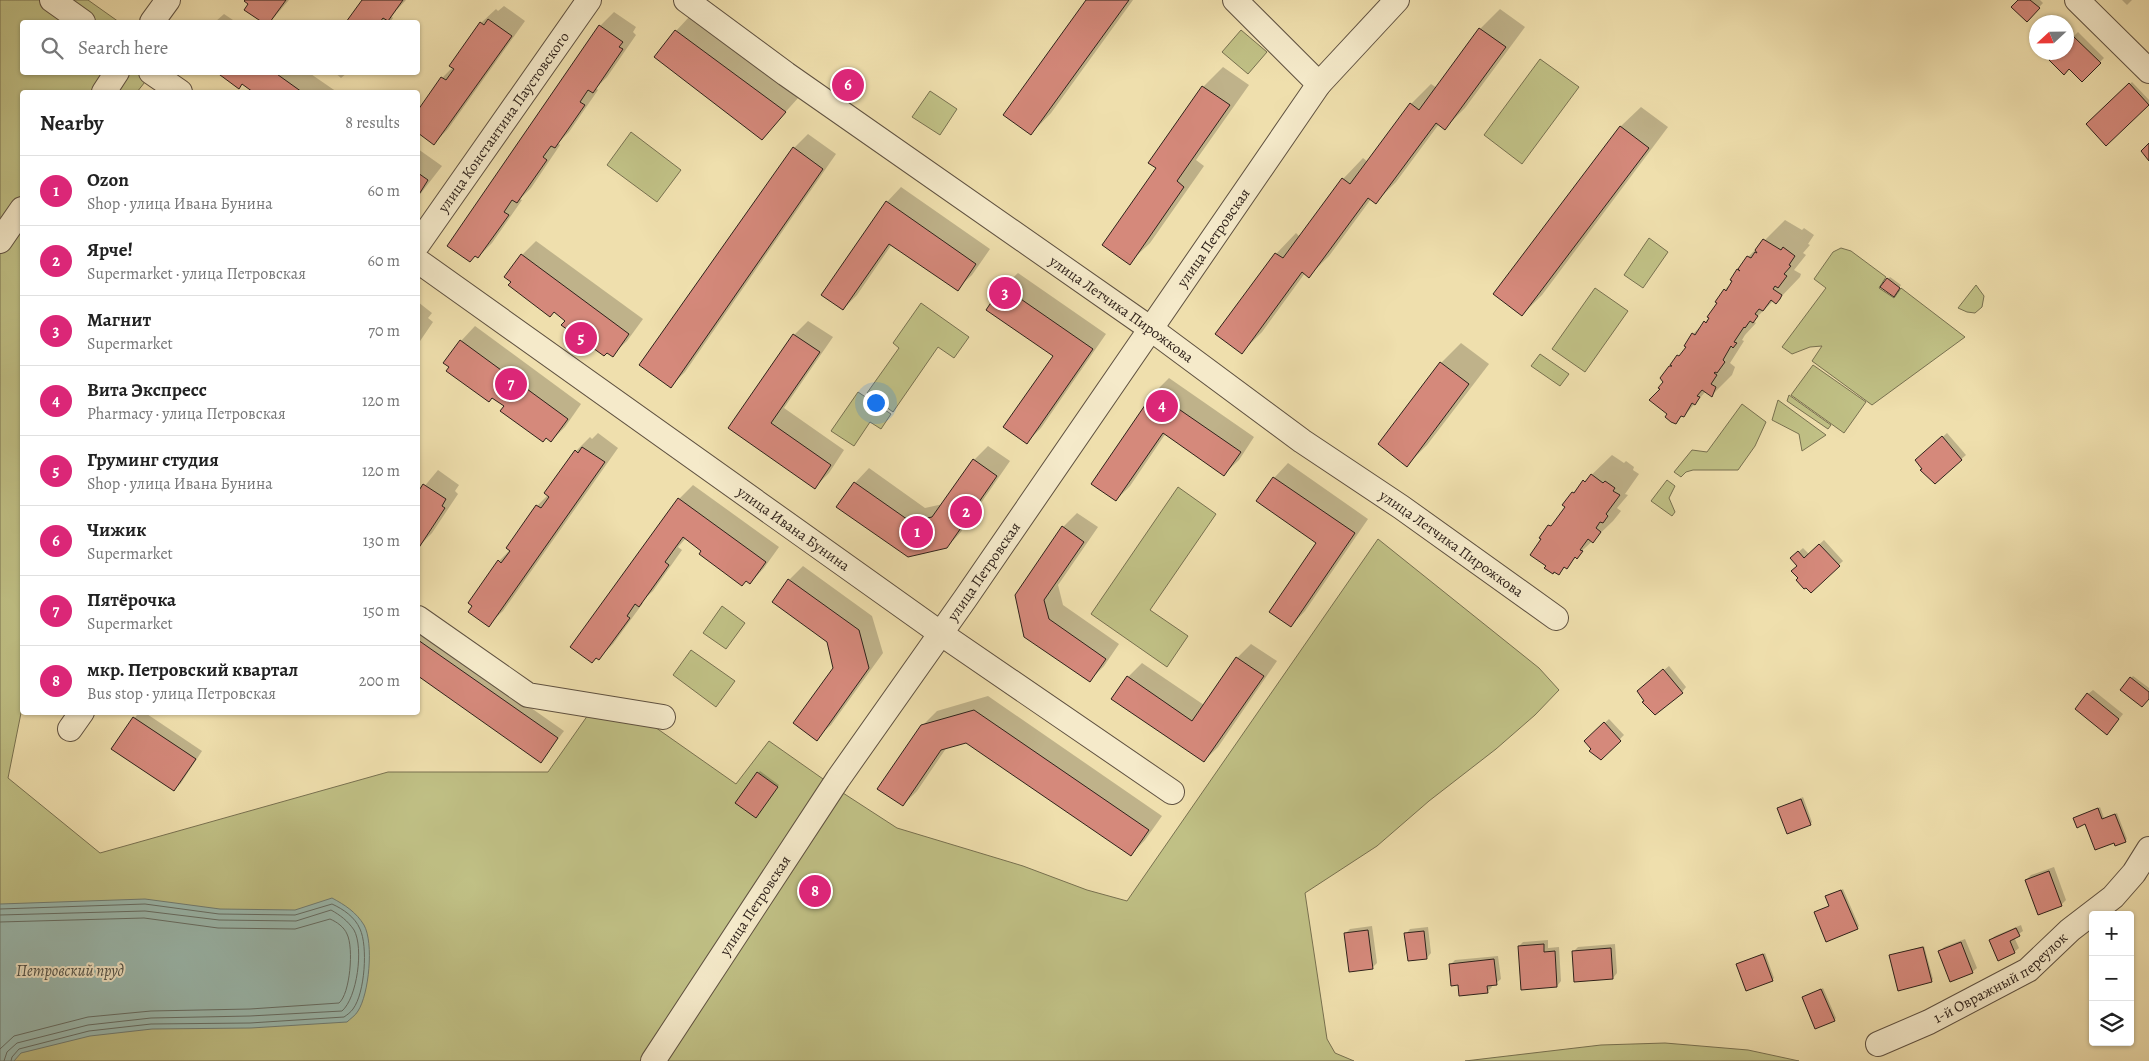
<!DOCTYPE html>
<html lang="en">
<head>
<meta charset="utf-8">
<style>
	body { margin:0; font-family:Alegreya,serif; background:#f6f6f6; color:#222 }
	.controls { position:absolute; right:15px; bottom:15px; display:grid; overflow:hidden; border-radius:5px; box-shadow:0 1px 4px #0004 }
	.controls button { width:45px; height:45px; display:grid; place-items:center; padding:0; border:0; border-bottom:1px solid #e0e0e0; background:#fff; color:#222; font:25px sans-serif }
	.compass { position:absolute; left:2029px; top:15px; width:45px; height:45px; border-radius:50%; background:#fff; box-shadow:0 1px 4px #0004; rotate:248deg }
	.you { position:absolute; left:875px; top:402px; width:18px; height:18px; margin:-12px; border:4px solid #fff; border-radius:50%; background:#1a73e8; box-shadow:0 0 0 8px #1a73e833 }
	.badge { display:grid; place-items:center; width:32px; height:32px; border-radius:50%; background:#db2777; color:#fff; font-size:16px; font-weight:700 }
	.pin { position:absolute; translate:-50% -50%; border:2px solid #fff; box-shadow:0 1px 5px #0006 }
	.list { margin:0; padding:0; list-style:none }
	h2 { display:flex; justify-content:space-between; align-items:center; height:65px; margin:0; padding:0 20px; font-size:21px }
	h2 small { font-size:16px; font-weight:400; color:#767676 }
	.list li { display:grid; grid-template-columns:32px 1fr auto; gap:15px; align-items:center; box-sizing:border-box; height:70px; padding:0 20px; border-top:1px solid #e0e0e0 }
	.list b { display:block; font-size:19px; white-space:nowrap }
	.list p { margin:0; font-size:16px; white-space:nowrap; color:#767676 }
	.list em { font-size:16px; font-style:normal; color:#767676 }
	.icon { flex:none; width:28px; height:28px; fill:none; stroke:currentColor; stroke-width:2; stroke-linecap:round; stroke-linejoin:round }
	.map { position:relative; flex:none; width:2149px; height:1061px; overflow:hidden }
	.search { position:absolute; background:#fff; box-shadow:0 1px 4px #0004; left:20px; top:20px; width:400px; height:55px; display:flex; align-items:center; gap:12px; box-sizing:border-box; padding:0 18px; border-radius:5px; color:#767676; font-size:19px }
	.panel { position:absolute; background:#fff; box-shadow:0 1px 4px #0004; left:20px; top:90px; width:400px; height:625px; border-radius:5px }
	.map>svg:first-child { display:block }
</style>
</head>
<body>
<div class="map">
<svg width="2149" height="1061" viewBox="0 0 2149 1061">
	<rect width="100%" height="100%" fill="#efdfad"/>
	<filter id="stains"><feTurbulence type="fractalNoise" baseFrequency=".004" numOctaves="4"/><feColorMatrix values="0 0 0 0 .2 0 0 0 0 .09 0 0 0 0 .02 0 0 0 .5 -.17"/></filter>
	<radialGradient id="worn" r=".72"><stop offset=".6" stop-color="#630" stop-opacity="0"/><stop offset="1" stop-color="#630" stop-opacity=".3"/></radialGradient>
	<!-- green -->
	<g fill="#c0c085" stroke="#787150">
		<polygon points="0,0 88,0 119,22 22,22 22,72 152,73 137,92 22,92 22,708 8,778 100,853 388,772 548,772 588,715 652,725 736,784 769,741 843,793 897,828 1023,866 1087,890 1127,901 1378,539 1539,668 1559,690 1535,715 1496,749 1429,801 1377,846 1305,893 1327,1039 1335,1053 1354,1061 0,1061"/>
		<polygon points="1241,30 1267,52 1248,74 1222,52"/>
		<polygon points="1540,59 1579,87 1522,164 1484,135"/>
		<polygon points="930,91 957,109 940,135 912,117"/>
		<polygon points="631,132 681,170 657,202 607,165"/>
		<polygon points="1649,238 1668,252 1643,288 1624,275"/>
		<polygon points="1841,248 1851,251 1886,277 1879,288 1894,298 1901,288 1965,337 1872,405 1812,361 1822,346 1810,347 1792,354 1782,347 1826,288 1814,279 1833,252"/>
		<polygon points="1976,285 1984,296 1982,307 1975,313 1967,312 1958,308"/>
		<polygon points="1595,288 1628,311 1585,372 1552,349"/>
		<polygon points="921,303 969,337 954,358 938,347 893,412 867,393 899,348 893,343"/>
		<polygon points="1540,354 1569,374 1560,386 1531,366"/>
		<polygon points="1813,365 1866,402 1844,433 1791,395"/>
		<polygon points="858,392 891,414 881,429 870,422 854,446 831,431"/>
		<polygon points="1789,395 1831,425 1828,429 1787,401"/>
		<polygon points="1778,400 1826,435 1802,451 1799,434 1772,420"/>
		<polygon points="1742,404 1766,422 1755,446 1738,470 1693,470 1686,472 1681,477 1674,472 1692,450 1707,452"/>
		<polygon points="1667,480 1675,486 1669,498 1675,512 1672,516 1651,501"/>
		<polygon points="1178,487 1216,514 1150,610 1188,636 1167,667 1091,614"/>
		<polygon points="722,606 745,623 726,649 703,633"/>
		<polygon points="691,650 735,681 716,707 673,675"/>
		<polygon points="1665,1043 1748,1050 1799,1061 1465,1061 1601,1045"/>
	</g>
	<!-- water -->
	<path fill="#9bbbb1" stroke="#707e75" d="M332,898C345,905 356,912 364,925C374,943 369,994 358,1011C356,1015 350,1019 347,1022L251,1028L152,1029L90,1036L21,1053L14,1061H0V904L145,899L220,909L295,910Z"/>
	<!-- shadow -->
	<g fill="#0003">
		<polygon points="247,0 289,0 270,22 265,22 246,9 250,4"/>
		<polygon points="364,0 406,0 391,16 393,18 390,22 348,22"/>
		<polygon points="1088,0 1133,0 1051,113 1031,134"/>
		<polygon points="2019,0 2040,0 2043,3 2027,20"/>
		<polygon points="2122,0 2132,0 2127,5"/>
		<polygon points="504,6 525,21 448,129 434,143 418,132 418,113 442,78 453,67 481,23 496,9 498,11"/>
		<polygon points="1500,9 1525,27 1465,108 1445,128 1439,124 1396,182 1376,202 1371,199 1329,256 1309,276 1305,273 1262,332 1242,352 1217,334 1276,254 1296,233 1300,237 1343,179 1363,158 1368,162 1411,104 1431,84 1437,88 1480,29"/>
		<polygon points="614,12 636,27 633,32 636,35 607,77 596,88 598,90 569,132 558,143 560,145 531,188 520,199 522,200 492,243 478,257 449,245 600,26"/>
		<polygon points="224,14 236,22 215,22"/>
		<polygon points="690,16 799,97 762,138 656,56 676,31"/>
		<polygon points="2078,32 2104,58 2082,80 2069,67 2066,52 2066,44"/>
		<polygon points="1223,67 1249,85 1196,160 1204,166 1150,243 1129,263 1158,168 1150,162 1203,87"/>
		<polygon points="218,72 308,72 337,92 254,92 243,83"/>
		<polygon points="334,72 351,72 349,74 347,73 341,78"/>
		<polygon points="2132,82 2149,100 2149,104 2106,144 2087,124"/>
		<polygon points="1641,107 1668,127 1542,295 1522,315 1620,127"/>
		<polygon points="808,134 836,154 685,372 671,386 794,148"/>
		<polygon points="418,149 442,166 418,197"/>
		<polygon points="901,187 990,249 972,275 957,289 892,244 857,295 843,309 823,295 887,202"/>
		<polygon points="1785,220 1802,230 1804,228 1814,235 1808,244 1810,245 1803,253 1806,255 1794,270 1801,274 1800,277 1776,302 1774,300 1753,321 1756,323 1745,335 1742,340 1744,341 1730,363 1735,367 1732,375 1712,395 1706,391 1684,416 1683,415 1675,422 1669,414 1662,389 1670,367 1687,347 1693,334 1710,317 1724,290 1734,281 1738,270 1748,257"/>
		<polygon points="536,241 643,319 627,341 612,355 512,281 522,255"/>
		<polygon points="1018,273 1106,334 1041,428 1027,442 1054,356 988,309 1003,287"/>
		<polygon points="1890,277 1901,285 1895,294 1888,279"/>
		<polygon points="418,302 432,313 428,318 433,322 418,344"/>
		<polygon points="808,321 833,337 784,408 844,450 829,473 815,487 730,428 794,335"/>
		<polygon points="475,326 581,404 565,427 551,441 445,362 461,341"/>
		<polygon points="1461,343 1489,364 1427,445 1407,465 1441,363"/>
		<polygon points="1169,378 1254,437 1239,460 1224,474 1166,433 1130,486 1116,500 1092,484 1155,392"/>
		<polygon points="598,433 618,448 503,611 488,625 469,603 499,561 510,550 508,548 537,506 548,495 576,451 590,437 592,439"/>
		<polygon points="1947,433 1966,455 1935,482 1921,456"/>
		<polygon points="988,446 1010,461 961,532 947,547 908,556 855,483 869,468 925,508 943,504 974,460"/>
		<polygon points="1612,455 1624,463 1626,461 1634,467 1633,470 1639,474 1625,494 1628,495 1617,508 1621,511 1613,521 1559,573 1548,565 1543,539 1541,538 1562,513 1573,493"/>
		<polygon points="1288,463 1368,519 1305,611 1291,626 1318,542 1258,501 1274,478"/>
		<polygon points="438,470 459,485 455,491 458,494 432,533 418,547 418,494"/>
		<polygon points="693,485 779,547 764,568 750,583 686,538 678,547 682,550 653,591 641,602 643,603 613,644 599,658 679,499"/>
		<polygon points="1077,513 1098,527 1058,585 1063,605 1119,644 1104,666 1089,681 1025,636 1063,527"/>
		<polygon points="1824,540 1843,561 1811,591 1799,578 1798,565 1792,558 1803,548 1809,554"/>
		<polygon points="803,566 872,616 883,653 831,725 816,739 835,668 828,641 789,580"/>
		<polygon points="423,632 564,731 541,761 418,675 418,638"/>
		<polygon points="1251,644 1277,661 1218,747 1204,761 1128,677 1142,663 1204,705 1237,658"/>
		<polygon points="1669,666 1686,687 1682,692 1643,687"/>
		<polygon points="2133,676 2149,688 2149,697 2121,690"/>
		<polygon points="2093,690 2123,714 2111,729 2088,694"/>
		<polygon points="988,696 1162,816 1145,840 1131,855 967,741 947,747 917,791 903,805 922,726 937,711"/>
		<polygon points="139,712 144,712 202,751 181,783 174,790 113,749"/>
		<polygon points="1609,719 1624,735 1601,758 1585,741"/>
		<polygon points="760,771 779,785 758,814 758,773"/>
		<polygon points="1803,797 1812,822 1810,824 1779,808"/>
		<polygon points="2100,807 2104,818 2117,813 2127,839 2125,841 2114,842 2086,823 2075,818"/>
		<polygon points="2054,867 2066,900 2061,905 2026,880 2031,875"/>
		<polygon points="1843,889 1859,926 1857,928 1815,913 1830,906 1828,895"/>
		<polygon points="2021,925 2023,931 2014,937 2019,948 2014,952 1990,940 1995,936"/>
		<polygon points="1372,926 1377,963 1372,968 1345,934 1350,929"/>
		<polygon points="1428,927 1431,953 1427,958 1406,934 1410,929"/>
		<polygon points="1965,939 1977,968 1972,972 1940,951 1944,947"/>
		<polygon points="1548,940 1548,948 1559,947 1561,981 1557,986 1519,946 1523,942"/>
		<polygon points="1615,944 1617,973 1613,978 1573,952 1578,947"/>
		<polygon points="1924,946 1933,979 1931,981 1890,956"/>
		<polygon points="1765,953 1774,978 1772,980 1738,964"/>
		<polygon points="1498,956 1501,979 1496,983 1491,984 1492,987 1487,992 1459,984 1450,965 1455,960"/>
		<polygon points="1823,988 1836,1018 1834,1020 1803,998"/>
	</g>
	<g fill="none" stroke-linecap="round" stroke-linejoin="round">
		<!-- shore -->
		<g stroke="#656e66" stroke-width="1">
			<path d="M0,909L145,904L219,914L295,915L332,904C343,909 355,917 360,929C368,946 365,993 353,1009C351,1012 347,1015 344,1017L250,1023L151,1024L89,1031L19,1049L12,1057L11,1061"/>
			<path d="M0,915L145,911L219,920L296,921L331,910C340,915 348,921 354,930C364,948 357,998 342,1011L250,1016L151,1018L88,1025L17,1043L7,1052L4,1061"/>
			<path d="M0,922L144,918L218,928L295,929L330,919C337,922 344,927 347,934C354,948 350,994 339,1003L250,1009L151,1011L88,1017L14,1036L0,1049"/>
		</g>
	</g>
	<!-- building -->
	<g fill="#d5897b" stroke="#2f221b">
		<polygon points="245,0 286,0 270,22 262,22 244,10 248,4 244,1"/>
		<polygon points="362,0 403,0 388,21 383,18 380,22 346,22"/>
		<polygon points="1086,0 1129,0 1031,135 1003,115"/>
		<polygon points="2018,0 2030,0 2040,8 2027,22 2011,7"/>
		<polygon points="488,19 512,36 434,145 418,133 418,110 441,77 446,80 454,69 449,66 480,22 484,25"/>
		<polygon points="599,25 623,42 619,47 623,49 593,93 588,90 580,102 585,105 555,148 551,146 543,157 547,160 517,203 512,200 504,212 509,215 478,258 475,256 470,262 447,246"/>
		<polygon points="1479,28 1506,47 1445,130 1436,123 1376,204 1368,198 1309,278 1302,272 1242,354 1215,334 1275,253 1283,258 1342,178 1350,184 1410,103 1419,110"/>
		<polygon points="675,30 786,112 762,140 654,57"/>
		<polygon points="2073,36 2101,63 2082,82 2069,69 2064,75 2049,60 2056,52 2066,52 2066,42"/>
		<polygon points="216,72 274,72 302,92 253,92 242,84 239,89"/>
		<polygon points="2129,83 2149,105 2106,146 2086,124"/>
		<polygon points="1202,86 1230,105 1177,181 1184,187 1130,265 1102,245 1156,168 1148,163"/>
		<polygon points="1620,126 1649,148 1522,316 1493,294"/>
		<polygon points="2149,143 2149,161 2141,151"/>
		<polygon points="793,147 823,169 671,388 639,365"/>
		<polygon points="418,173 428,180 418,196"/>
		<polygon points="886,201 976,264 958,291 889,244 843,310 821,295"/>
		<polygon points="1763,239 1781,250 1783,247 1795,256 1789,265 1791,266 1784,274 1787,276 1778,288 1775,286 1773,289 1782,295 1780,299 1776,304 1771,300 1763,311 1759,309 1755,314 1758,316 1753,323 1750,321 1745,328 1744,327 1734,342 1737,343 1733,348 1731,346 1723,360 1725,362 1717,373 1715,372 1714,373 1717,375 1711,384 1716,387 1712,397 1702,390 1697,396 1700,397 1695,405 1692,403 1684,417 1681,416 1676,424 1671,422 1665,417 1667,414 1649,400 1660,389 1658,388 1663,382 1660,378 1669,366 1672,366 1670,365 1677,355 1679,356 1686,347 1684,346 1692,333 1695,335 1704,321 1706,323 1709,318 1707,317 1717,303 1715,302 1724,289 1726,291 1732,281 1730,280 1737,269 1740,271 1738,269 1747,256 1751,258 1755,252 1757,253 1755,250"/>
		<polygon points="521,254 629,334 613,357 607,353 604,356 561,325 565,321 554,312 550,317 508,285 511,282 504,277"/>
		<polygon points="1887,278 1900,288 1894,297 1880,287"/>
		<polygon points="1002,286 1093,349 1027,444 1003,427 1053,356 986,310"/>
		<polygon points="793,334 820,352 771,423 831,465 815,489 728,428"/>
		<polygon points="460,340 568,419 551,442 546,438 543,442 500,411 504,406 492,398 489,402 446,371 449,367 443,363"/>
		<polygon points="1440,362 1469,384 1407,467 1378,444"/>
		<polygon points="1154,392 1241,452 1224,476 1163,433 1116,501 1091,484"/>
		<polygon points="1942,436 1962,460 1935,484 1920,470 1922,469 1915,460"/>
		<polygon points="582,447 605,462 489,627 468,612 472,606 468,603 498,560 501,563 510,551 506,548 536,505 541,508 549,497 544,493 575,450 578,453"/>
		<polygon points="973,459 997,476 947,548 908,557 836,507 854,482 911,522 932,517"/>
		<polygon points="1591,474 1603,483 1605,481 1615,488 1613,491 1620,495 1606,514 1608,516 1603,523 1600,522 1596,528 1601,532 1593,543 1588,539 1580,550 1583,551 1577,559 1575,557 1567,569 1564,567 1559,575 1554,572 1553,574 1544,568 1546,566 1530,555 1541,539 1539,538 1548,525 1551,526 1565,507 1562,505 1572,492 1574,493 1583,480 1585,482"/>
		<polygon points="1273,477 1355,533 1291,627 1269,612 1316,543 1256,501"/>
		<polygon points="423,484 446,499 442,506 445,508 418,549 418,492"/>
		<polygon points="678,498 766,562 750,584 746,581 742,586 699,554 701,551 683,537 665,562 669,565 639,607 635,604 627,616 630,618 599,660 596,658 592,663 570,647"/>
		<polygon points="1062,526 1084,542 1044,600 1049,619 1106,659 1090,682 1024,637 1015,595"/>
		<polygon points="1819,544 1840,566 1811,593 1806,588 1804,589 1796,580 1798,578 1791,571 1797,566 1790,558 1798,551 1804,558"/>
		<polygon points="788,579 859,630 869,668 817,741 793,723 833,668 827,642 772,602"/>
		<polygon points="418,640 558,738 541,763 418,676"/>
		<polygon points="1236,657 1264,676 1204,762 1111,699 1127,676 1192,721"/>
		<polygon points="1663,669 1683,693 1655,715 1642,702 1644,701 1637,691"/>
		<polygon points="2130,677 2149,692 2149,699 2142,707 2120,690"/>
		<polygon points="2087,693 2119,719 2107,735 2075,709"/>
		<polygon points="974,710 1149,830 1131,856 966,743 941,750 903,806 877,789 921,725"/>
		<polygon points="133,717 196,759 174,791 111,749"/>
		<polygon points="1604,722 1621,741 1601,760 1589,751 1591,749 1584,741"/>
		<polygon points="757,772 778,787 756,818 735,803"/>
		<polygon points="1801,799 1811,825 1787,834 1777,808"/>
		<polygon points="2098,808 2102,819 2115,814 2126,842 2115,846 2114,843 2095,850 2085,824 2077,828 2073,818"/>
		<polygon points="2049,871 2062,906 2038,915 2025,880"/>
		<polygon points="1841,890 1858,929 1826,942 1814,912 1829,906 1825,896"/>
		<polygon points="2016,928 2020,936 2010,941 2015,953 1998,961 1989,940"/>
		<polygon points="1368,930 1373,969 1349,972 1344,933"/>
		<polygon points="1424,931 1427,959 1408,961 1404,933"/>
		<polygon points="1961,942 1973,973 1950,982 1938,951"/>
		<polygon points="1544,944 1544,952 1555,951 1557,987 1521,990 1518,946"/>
		<polygon points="1923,947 1932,982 1898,991 1889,955"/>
		<polygon points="1611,948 1613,979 1574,982 1572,951"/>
		<polygon points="1763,954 1773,981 1746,991 1736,964"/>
		<polygon points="1494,959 1497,985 1487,986 1488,993 1459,996 1458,985 1451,986 1449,964"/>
		<polygon points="1821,989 1835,1021 1815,1029 1802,997"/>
	</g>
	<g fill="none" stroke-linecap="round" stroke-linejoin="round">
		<defs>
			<g id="minor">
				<polyline points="52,0 83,22"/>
				<path id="s1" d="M686,0L786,74L1151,329L1302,441L1401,507L1556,618"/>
				<polyline points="1235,0 1319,84"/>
				<polyline points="2077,0 2149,71"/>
				<polyline points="152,22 168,0"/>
				<polyline points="151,72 180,92"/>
				<polyline points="104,92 117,72"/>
				<polyline points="0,241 22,209"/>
				<path id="s2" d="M418,244L589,0"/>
				<path id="s3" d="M418,261L940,633L1172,792"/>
				<polyline points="418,618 528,695 663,717"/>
				<polyline points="70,729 82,712"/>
				<path id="s4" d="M1878,1044L1929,1022L2028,970L2070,930L2113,897L2134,873L2149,849"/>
				<path id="s5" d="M653,1061L838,779L965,599L1319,84L1397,0"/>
			</g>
		</defs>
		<!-- minor casing -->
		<use href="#minor" stroke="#5f5140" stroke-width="26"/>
		<!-- minor -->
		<use href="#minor" stroke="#f5eaca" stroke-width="24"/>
	</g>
	<g text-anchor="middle" stroke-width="4" stroke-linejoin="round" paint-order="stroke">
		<!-- street labels -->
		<g font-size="15" fill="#2f221b" stroke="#f5eaca">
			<text dy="5" stroke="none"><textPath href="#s2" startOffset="149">улица Константина Паустовского</textPath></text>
			<text dy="5" stroke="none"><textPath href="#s5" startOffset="996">улица Петровская</textPath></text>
			<text dy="5" stroke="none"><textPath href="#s1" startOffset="534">улица Летчика Пирожкова</textPath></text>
			<text dy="5" stroke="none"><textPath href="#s3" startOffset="461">улица Ивана Бунина</textPath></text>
			<text dy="5" stroke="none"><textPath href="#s1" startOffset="939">улица Летчика Пирожкова</textPath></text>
			<text dy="5" stroke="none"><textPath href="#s5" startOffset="591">улица Петровская</textPath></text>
			<text dy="5" stroke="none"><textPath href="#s5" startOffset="186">улица Петровская</textPath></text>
			<text dy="5" stroke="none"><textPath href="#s4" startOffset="140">1-й Овражный переулок</textPath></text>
		</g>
		<!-- water labels -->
		<g font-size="16" font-style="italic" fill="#4f5048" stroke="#f5eaca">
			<text x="70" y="976">Петровский пруд</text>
		</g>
	</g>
	<rect width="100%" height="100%" filter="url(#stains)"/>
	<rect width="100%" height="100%" fill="url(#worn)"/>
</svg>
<div class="controls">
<button>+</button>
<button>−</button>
<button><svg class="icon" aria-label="layers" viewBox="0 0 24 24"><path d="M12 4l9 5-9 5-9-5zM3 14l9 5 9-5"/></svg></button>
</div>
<svg class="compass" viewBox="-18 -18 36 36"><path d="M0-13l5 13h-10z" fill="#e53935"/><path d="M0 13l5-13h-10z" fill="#767676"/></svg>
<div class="you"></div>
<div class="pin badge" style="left:917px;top:532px">1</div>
<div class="pin badge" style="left:966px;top:512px">2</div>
<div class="pin badge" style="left:1005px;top:293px">3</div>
<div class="pin badge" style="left:1162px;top:406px">4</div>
<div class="pin badge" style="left:581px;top:338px">5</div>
<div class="pin badge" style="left:848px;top:85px">6</div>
<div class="pin badge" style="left:511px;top:384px">7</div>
<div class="pin badge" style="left:815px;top:891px">8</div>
<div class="search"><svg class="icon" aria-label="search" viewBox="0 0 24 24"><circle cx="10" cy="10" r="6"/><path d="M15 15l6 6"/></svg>Search here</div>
<section class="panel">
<h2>Nearby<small>8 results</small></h2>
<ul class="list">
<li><span class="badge">1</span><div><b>Ozon</b><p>Shop · улица Ивана Бунина</p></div><em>60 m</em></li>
<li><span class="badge">2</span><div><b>Ярче!</b><p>Supermarket · улица Петровская</p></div><em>60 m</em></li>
<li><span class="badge">3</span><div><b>Магнит</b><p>Supermarket</p></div><em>70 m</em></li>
<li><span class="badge">4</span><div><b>Вита Экспресс</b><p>Pharmacy · улица Петровская</p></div><em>120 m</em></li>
<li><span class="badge">5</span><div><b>Груминг студия</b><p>Shop · улица Ивана Бунина</p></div><em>120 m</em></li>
<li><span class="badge">6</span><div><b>Чижик</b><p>Supermarket</p></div><em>130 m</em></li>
<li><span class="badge">7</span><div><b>Пятёрочка</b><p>Supermarket</p></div><em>150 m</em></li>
<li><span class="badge">8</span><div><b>мкр. Петровский квартал</b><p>Bus stop · улица Петровская</p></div><em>200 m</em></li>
</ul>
</section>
</div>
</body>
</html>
